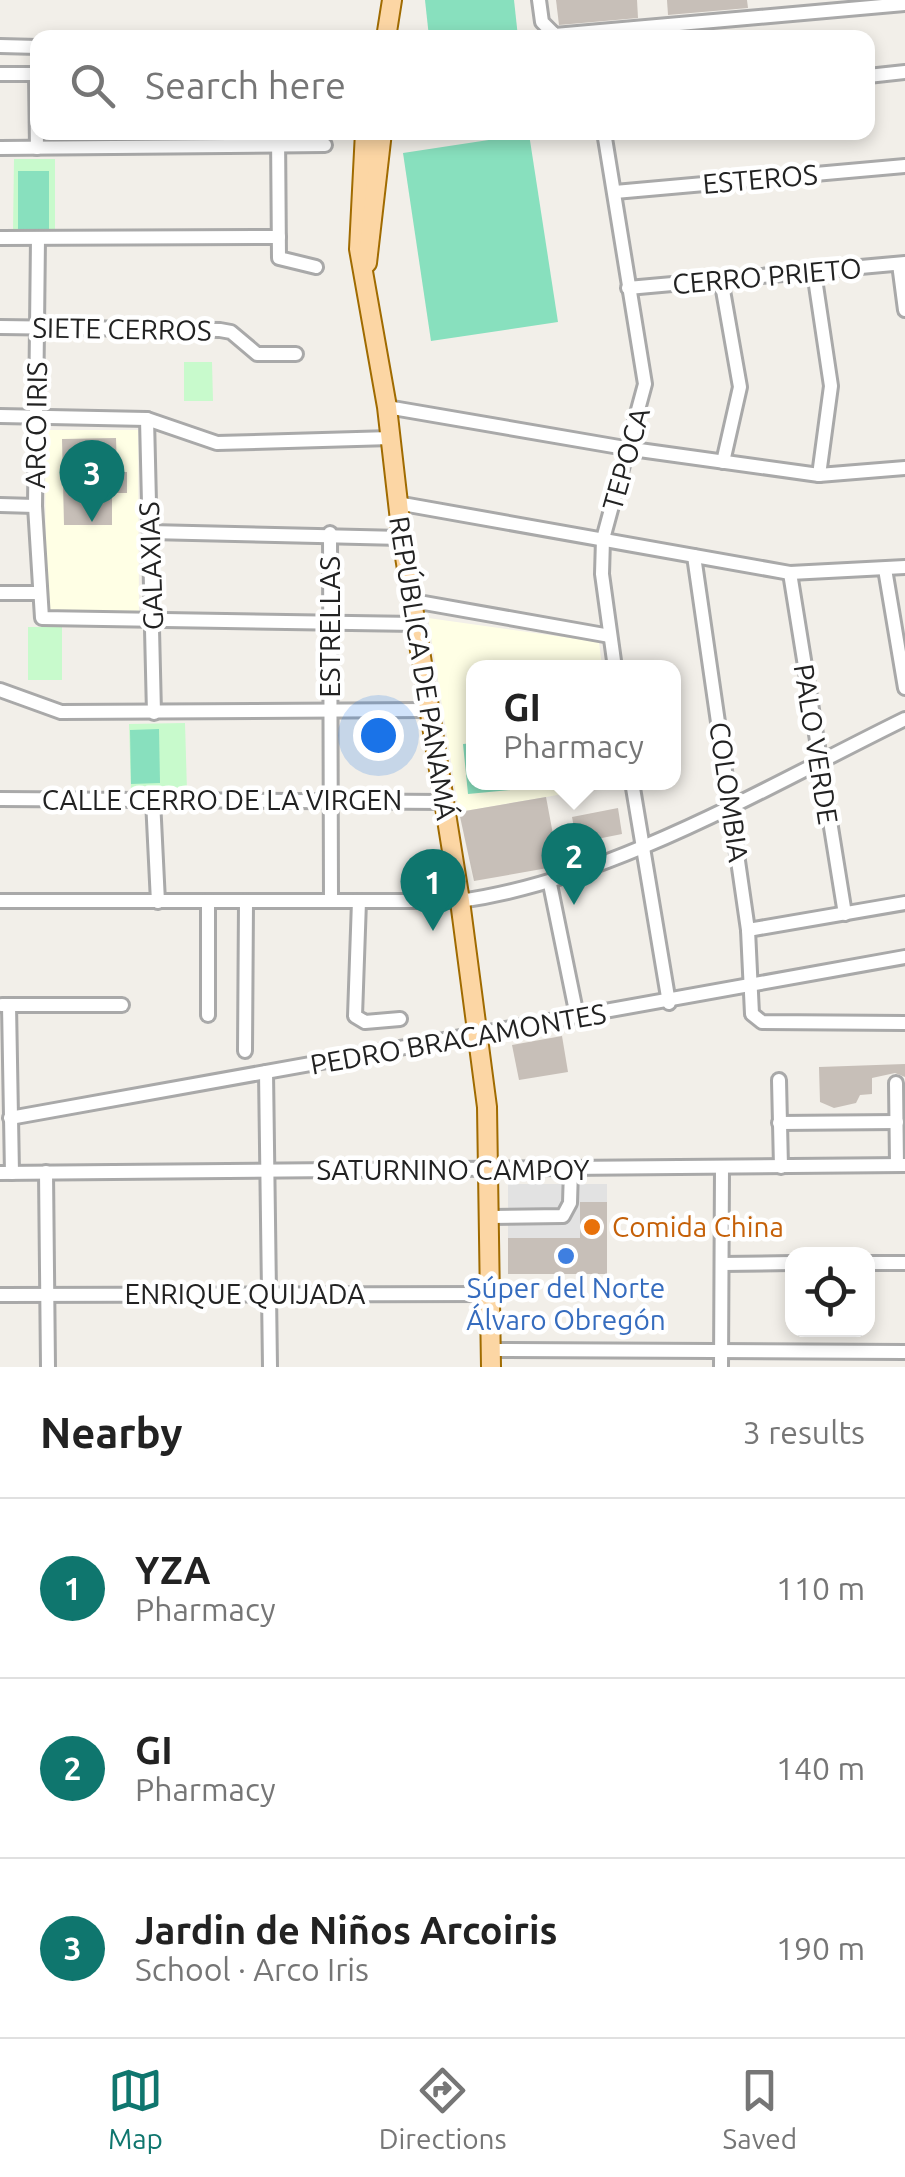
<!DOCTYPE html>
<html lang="en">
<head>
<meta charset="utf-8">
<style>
	body { margin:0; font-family:Ubuntu,sans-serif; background:#f2f2f2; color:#222 }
	.controls { position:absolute; right:30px; bottom:30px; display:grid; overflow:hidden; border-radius:20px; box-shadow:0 5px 15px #0003 }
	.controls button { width:90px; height:90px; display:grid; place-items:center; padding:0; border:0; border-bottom:2px solid #e0e0e0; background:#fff; color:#222; font:50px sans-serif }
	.you { position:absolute; left:378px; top:735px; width:35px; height:35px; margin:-25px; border:8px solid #fff; border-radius:50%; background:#1a73e8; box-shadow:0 0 0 15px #1a73e833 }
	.badge { display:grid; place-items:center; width:65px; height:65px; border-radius:50%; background:#0f766e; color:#fff; font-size:32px; font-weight:700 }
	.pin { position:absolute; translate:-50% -82px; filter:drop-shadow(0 2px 5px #0008) }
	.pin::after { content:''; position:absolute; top:52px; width:35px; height:30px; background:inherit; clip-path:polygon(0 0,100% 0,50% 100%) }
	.popup { position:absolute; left:466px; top:660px; width:215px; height:130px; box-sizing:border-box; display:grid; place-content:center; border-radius:20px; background:#fff; filter:drop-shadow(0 2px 8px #0005); font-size:32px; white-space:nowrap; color:#767676 }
	.popup b { font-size:38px; color:#222 }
	.popup::after { content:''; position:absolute; left:50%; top:100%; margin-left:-20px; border:20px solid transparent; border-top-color:#fff }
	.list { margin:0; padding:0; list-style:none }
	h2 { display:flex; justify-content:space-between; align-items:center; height:130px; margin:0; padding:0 40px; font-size:42px }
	h2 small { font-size:32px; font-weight:400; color:#767676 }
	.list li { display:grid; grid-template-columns:65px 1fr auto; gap:30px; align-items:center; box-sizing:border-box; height:180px; padding:0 40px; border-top:2px solid #e0e0e0 }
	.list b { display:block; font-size:38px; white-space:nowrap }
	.list p { margin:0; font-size:32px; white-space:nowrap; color:#767676 }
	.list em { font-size:32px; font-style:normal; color:#767676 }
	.icon { flex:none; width:55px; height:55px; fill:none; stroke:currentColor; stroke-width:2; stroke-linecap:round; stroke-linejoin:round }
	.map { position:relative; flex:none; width:905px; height:1367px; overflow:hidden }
	.search { position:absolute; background:#fff; box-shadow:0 5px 15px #0003; left:30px; right:30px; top:30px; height:110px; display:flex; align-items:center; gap:25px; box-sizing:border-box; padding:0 35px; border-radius:20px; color:#767676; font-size:38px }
	.sheet { height:670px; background:#fff }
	nav { display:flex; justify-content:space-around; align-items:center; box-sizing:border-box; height:140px; border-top:2px solid #e0e0e0; background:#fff; font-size:28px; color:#767676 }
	nav a { display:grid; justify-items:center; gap:5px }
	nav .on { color:#0f766e }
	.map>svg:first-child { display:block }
</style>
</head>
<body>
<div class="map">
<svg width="905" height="1367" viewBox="0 0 905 1367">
	<rect width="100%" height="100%" fill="#f2efe9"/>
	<!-- education -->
	<g fill="#ffffe5">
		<polygon points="45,430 138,430 139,614 46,615"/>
		<polygon points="428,618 599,642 602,667 474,668 474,782 616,785 459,812"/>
	</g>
	<!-- park -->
	<g fill="#c8facc">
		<polygon points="14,159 55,159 55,231 13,232"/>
		<polygon points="184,362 212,362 213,401 184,401"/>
		<rect x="28" y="627" width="34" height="53"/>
		<polygon points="185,723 187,791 131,792 129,724"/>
	</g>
	<!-- pitch -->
	<g fill="#88e0be">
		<polygon points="425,0 514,0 518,37 429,37"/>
		<polygon points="529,134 558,322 431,341 403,153"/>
		<rect x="18" y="171" width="31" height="59"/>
		<polygon points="159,729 160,783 131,784 130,730"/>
		<polygon points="474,743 474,782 553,782 554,786 468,794 463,744"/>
	</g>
	<!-- parking -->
	<polygon fill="#e2e2e2" points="508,1184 607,1184 607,1202 580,1202 580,1238 508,1238"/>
	<!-- building -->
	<g fill="#c7bfb8">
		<polygon points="556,0 637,0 638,18 559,25"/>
		<polygon points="667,0 747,0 748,8 668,15"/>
		<polygon points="116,438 117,472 127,472 127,493 112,493 112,525 64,525 62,439"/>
		<polygon points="546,797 559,866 474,881 459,812"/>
		<polygon points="618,808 622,834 577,843 572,817"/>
		<polygon points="562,1036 568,1072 519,1080 512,1045"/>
		<polygon points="905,1064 905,1077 895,1073 872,1078 872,1094 860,1095 856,1103 834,1108 820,1102 819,1067"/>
		<polygon points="580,1202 607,1202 607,1274 508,1274 508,1238 580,1238"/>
	</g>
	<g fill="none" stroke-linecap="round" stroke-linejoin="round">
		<defs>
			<g id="minor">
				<polyline points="539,0 542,22 555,35 905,4"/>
				<polyline points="0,46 38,47"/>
				<polyline points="0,74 38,74"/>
				<polyline points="36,74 37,148"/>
				<polyline points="868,76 905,72"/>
				<polyline points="278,132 279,258 316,267"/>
				<polyline points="604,132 645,384 603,539 602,574 615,668"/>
				<polyline points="0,148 325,145"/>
				<polyline points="615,192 905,166"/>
				<polyline points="0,238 279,237"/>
				<polyline points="38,238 35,506 42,618 416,624"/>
				<polyline points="899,264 905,310"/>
				<polyline points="814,272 831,386 819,475"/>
				<polyline points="721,279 740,387 723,462"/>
				<polyline points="628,288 905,263"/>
				<polyline points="0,327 220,330 231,332 257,354 296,354"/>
				<polyline points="387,407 625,448 819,475 905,468"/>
				<polyline points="0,416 147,419 217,443 391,438"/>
				<polyline points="147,419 154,713"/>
				<polyline points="397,503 790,573 905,567"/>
				<polyline points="0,505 35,506"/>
				<polyline points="150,532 402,538"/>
				<polyline points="330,533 331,901"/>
				<polyline points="694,556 748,930 752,1014 762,1022 905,1023"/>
				<polyline points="885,569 905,688"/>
				<polyline points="790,573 845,914"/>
				<polyline points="0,593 38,593"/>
				<polyline points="413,601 610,636"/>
				<polyline points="0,690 61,712 428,710"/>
				<polyline points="632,782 669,1003"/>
				<polyline points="0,799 444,802"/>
				<polyline points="153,800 158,902"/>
				<polyline points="550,884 577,1016"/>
				<path d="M0,901H460C611,880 768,786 905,719"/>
				<polyline points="359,901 355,1016 365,1022 400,1019"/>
				<polyline points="208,902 208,1015"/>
				<polyline points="748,930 905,903"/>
				<polyline points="2,1005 122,1005"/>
				<polyline points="9,1005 12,1173"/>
				<polyline points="245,1051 246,902"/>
				<polyline points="266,1072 270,1367"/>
				<polyline points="779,1080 781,1167"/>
				<polyline points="896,1083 897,1165"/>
				<polyline points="10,1118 905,957"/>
				<polyline points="779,1123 897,1122"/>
				<polyline points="46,1172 48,1367"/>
				<polyline points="0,1173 905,1165"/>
				<polyline points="490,1217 563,1216 570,1203 571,1169"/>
				<polyline points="868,1263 905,1263"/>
				<polyline points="722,1264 792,1263"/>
				<polyline points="0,1295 491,1294"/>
				<polyline points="491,1350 905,1352"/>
				<polyline points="721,1367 722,1168"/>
			</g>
			<g id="major">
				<polyline points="386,38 392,0"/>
				<polyline points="365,132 359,249 387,407 402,538 460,901 487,1107 491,1367"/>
				<polyline points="367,263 382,132"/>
			</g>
		</defs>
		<!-- minor casing -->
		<use href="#minor" stroke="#a9a9a9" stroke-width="18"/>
		<!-- major casing -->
		<use href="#major" stroke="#a06b00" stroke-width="22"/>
		<!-- minor -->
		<use href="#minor" stroke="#fff" stroke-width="12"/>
		<!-- major -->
		<use href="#major" stroke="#fcd6a4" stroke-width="18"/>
	</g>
	<!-- markers -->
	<circle fill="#e8710a" stroke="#fff" stroke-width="4" cx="592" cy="1227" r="10"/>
	<circle fill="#3f7fe0" stroke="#fff" stroke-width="4" cx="566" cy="1256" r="10"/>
	<g text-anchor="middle" stroke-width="9" stroke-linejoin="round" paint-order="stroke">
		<!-- street labels -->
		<g font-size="28" fill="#222" stroke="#fff">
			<text transform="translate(760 179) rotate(-5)" y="10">ESTEROS</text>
			<text transform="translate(767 276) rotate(-5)" y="10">CERRO PRIETO</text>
			<text transform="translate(122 329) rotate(1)" y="10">SIETE CERROS</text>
			<text transform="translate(36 425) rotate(-89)" y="10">ARCO IRIS</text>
			<text transform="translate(626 459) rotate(-74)" y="10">TEPOCA</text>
			<text transform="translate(151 566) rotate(-92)" y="10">GALAXIAS</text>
			<text transform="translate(330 627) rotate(-90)" y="10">ESTRELLAS</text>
			<text transform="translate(423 668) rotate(81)" y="10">REPÚBLICA DE PANAMÁ</text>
			<text transform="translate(816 744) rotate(81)" y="10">PALO VERDE</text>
			<text transform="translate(729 792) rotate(82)" y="10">COLOMBIA</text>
			<text x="222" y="810">CALLE CERRO DE LA VIRGEN</text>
			<text transform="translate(458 1039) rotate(-10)" y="10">PEDRO BRACAMONTES</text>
			<text x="453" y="1180">SATURNINO CAMPOY</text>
			<text x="245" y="1304">ENRIQUE QUIJADA</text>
		</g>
		<!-- food labels -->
		<g font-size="28" fill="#c56008" stroke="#fff" text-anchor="start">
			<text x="612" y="1237">Comida China</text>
		</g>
		<!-- shop labels -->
		<g font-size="28" fill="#366cbe" stroke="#fff">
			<text x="566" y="1298">Súper del Norte<tspan x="566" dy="32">Álvaro Obregón</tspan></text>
		</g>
	</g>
</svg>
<div class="controls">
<button><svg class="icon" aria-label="locate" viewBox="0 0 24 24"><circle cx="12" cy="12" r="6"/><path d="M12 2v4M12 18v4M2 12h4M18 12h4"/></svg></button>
</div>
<div class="you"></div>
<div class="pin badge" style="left:433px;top:931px">1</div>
<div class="pin badge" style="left:574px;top:905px">2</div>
<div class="popup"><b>GI</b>Pharmacy</div>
<div class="pin badge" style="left:92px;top:522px">3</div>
<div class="search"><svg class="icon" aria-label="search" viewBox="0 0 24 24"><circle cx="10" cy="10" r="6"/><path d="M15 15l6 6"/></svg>Search here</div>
</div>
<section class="sheet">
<h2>Nearby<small>3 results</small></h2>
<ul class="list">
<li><span class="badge">1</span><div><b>YZA</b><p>Pharmacy</p></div><em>110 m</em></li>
<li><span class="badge">2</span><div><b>GI</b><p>Pharmacy</p></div><em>140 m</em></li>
<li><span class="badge">3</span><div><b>Jardin de Niños Arcoiris</b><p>School · Arco Iris</p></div><em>190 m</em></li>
</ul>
</section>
<nav>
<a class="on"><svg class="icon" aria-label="map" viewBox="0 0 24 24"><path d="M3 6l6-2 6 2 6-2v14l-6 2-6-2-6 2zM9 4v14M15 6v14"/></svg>Map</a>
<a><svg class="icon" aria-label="directions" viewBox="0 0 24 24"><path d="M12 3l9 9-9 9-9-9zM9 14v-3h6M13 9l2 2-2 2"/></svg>Directions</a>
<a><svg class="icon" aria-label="saved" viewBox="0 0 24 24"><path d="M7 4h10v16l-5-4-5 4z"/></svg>Saved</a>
</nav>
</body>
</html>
